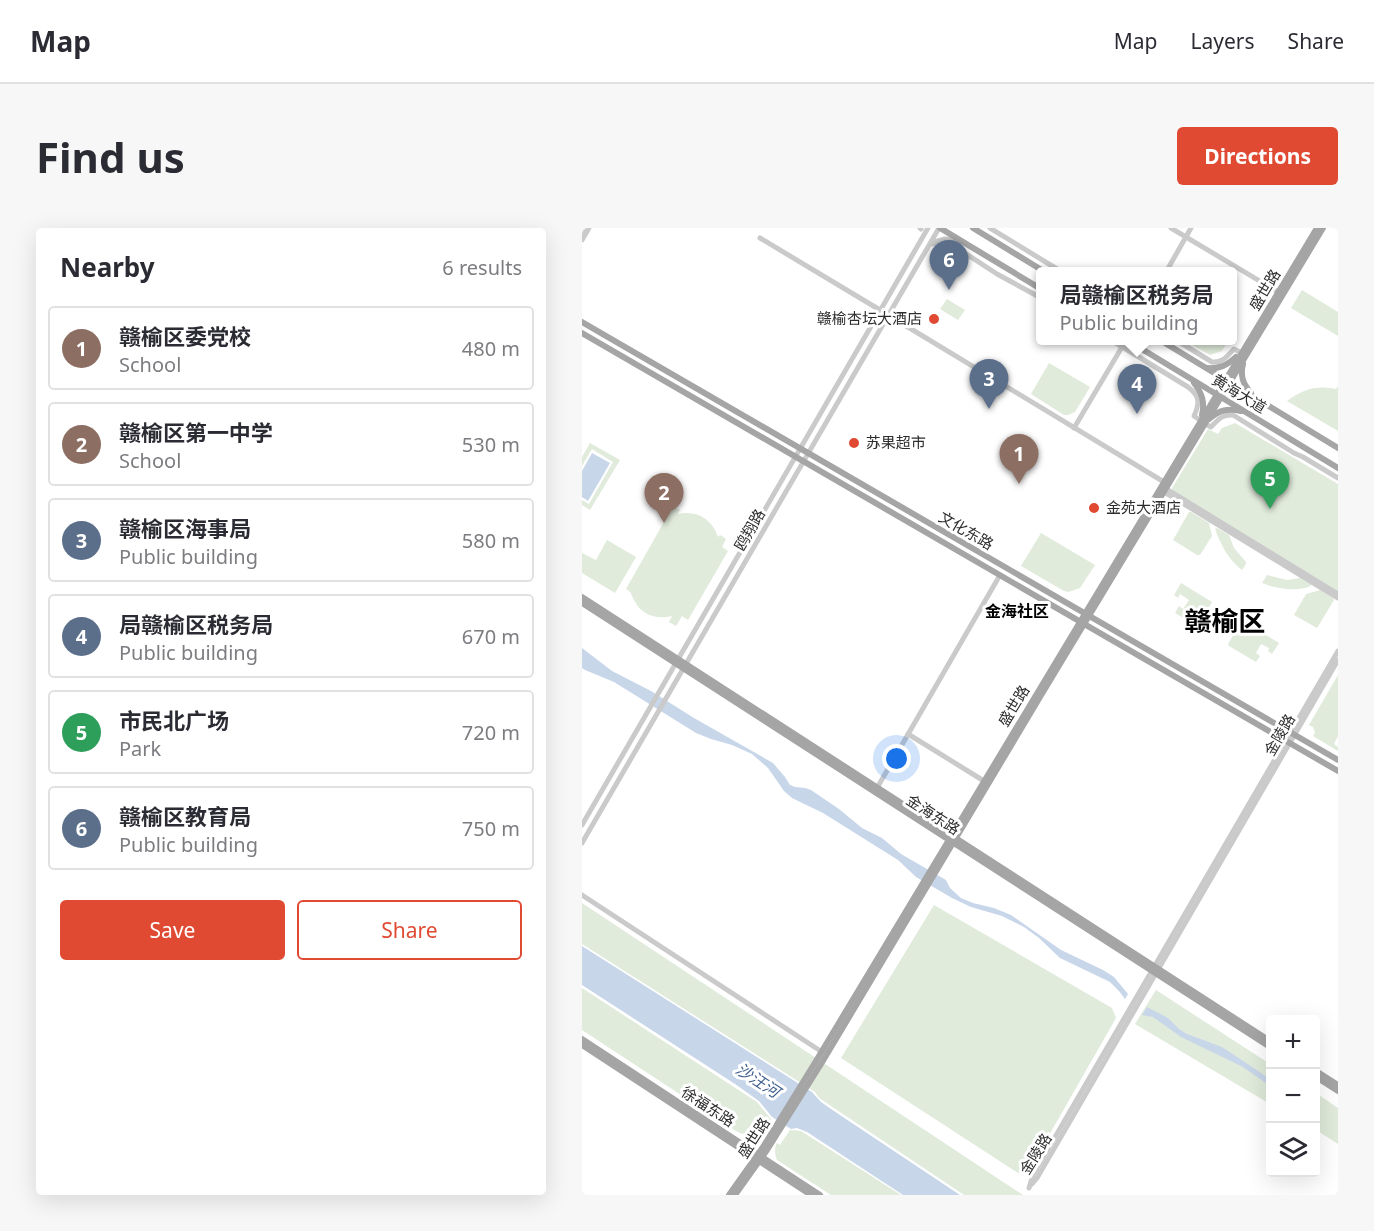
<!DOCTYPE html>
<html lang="en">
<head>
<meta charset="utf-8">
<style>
	body { margin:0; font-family:"Noto Sans","Noto Sans SC",sans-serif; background:#f7f7f7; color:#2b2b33 }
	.controls { position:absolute; right:18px; bottom:18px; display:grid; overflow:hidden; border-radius:6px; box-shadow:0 6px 24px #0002 }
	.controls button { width:54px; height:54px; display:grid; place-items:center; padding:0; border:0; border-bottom:2px solid #e1e1e2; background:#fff; color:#2b2b33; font:30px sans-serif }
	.you { position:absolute; left:315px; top:531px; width:21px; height:21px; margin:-15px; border:4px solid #fff; border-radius:50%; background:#1a73e8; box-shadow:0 0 0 9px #1a73e833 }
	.badge { display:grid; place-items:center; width:39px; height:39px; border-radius:50%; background:#e04a33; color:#fff; font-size:20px; font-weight:700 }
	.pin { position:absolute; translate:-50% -50px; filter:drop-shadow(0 2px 3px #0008) }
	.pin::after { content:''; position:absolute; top:32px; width:21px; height:18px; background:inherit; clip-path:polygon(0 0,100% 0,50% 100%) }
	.popup { position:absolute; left:454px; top:39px; width:201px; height:78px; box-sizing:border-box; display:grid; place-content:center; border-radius:6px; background:#fff; filter:drop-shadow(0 2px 4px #0005); font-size:20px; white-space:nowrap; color:#7c7c81 }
	.popup b { font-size:22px; color:#2b2b33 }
	.popup::after { content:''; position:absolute; left:50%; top:100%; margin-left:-12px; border:12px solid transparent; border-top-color:#fff }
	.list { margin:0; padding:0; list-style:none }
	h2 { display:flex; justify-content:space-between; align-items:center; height:78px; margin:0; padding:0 24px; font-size:26px }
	h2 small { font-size:20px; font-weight:400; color:#7c7c81 }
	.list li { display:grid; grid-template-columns:39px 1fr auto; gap:18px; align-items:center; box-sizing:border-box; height:84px; margin:0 12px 12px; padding:0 12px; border:2px solid #e1e1e2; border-radius:6px }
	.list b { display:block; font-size:22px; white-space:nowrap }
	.list p { margin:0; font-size:20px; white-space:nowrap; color:#7c7c81 }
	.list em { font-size:20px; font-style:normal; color:#7c7c81 }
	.actions { display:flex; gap:12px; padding:18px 24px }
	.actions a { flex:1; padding:14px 0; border:2px solid #e04a33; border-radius:6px; text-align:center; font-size:21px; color:#e04a33 }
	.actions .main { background:#e04a33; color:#fff }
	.icon { flex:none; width:33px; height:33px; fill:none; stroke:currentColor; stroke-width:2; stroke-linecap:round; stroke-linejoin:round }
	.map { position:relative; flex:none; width:756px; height:967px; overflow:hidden; border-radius:6px }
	header { display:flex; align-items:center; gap:36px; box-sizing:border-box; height:84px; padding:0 30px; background:#fff; border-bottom:2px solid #e1e1e2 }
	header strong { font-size:28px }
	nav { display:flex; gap:33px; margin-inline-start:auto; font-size:21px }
	.intro { display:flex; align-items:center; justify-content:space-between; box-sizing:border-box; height:144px; padding:0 36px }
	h1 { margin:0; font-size:42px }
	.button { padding:15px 27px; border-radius:6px; background:#e04a33; color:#fff; font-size:21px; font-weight:700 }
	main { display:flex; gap:36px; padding:0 36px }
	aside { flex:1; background:#fff; border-radius:6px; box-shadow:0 6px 24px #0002 }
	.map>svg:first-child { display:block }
</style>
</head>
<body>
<header>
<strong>Map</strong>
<nav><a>Map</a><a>Layers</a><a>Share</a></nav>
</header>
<div class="intro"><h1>Find us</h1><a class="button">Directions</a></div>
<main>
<aside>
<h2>Nearby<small>6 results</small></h2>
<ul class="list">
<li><span class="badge" style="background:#8d6e63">1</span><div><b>赣榆区委党校</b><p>School</p></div><em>480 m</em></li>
<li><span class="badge" style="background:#8d6e63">2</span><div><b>赣榆区第一中学</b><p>School</p></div><em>530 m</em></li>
<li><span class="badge" style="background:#5c6f8a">3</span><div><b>赣榆区海事局</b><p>Public building</p></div><em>580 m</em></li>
<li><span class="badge" style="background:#5c6f8a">4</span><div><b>局赣榆区税务局</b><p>Public building</p></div><em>670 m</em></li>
<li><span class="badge" style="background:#2e9e5b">5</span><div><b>市民北广场</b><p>Park</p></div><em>720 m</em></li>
<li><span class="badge" style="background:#5c6f8a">6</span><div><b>赣榆区教育局</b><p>Public building</p></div><em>750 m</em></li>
</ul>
<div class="actions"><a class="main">Save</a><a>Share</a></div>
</aside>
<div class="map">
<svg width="756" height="967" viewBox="0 0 756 967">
	<rect width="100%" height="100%" fill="#fff"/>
	<!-- green -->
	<g fill="#e0ebdb">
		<polygon points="720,62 756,84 756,108 709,80"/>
		<polygon points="365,71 383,82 376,92 358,81"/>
		<polygon points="603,113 619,113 627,117 637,113 646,113 640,123 628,127"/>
		<polygon points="467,135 508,159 493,184 486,187 482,187 449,166"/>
		<path d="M756,158V203L705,173C722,161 733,157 754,161Z"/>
		<polygon points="653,195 756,256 756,363 591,264 590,260 626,201 636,206 640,200"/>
		<polygon points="8,215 38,232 8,282 0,277 0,272 7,276 31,234 10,221 0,238 0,229"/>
		<path d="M91,278L98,282L96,286C115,282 130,291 136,309L138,307L144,311L140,319L146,323L106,392L100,388L94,398L87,394L90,388C75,392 59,387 52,372C49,367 50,364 44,361Z"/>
		<polygon points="607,284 609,284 627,295 630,308 618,327 615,327 591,312"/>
		<path d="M635,300L647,307L652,320L664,334V336L660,342C646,331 639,317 633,301Z"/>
		<polygon points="459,305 513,337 498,360 487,364 482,363 439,338"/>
		<polygon points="25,312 54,329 33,365 0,345 0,325 14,332"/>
		<path d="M685,347L705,352L718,350L729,356V358C715,364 694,361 680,355Z"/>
		<polygon points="599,355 630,374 627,379 633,382 621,402 593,385 597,378 601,381 607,372 598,366 596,370 592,367"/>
		<polygon points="738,362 751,370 752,372 735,400 712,387 724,366"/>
		<polygon points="666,396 697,415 690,426 686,423 687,420 679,416 674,425 678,428 674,434 647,418 646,416 656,399 659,398 663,401"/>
		<polygon points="756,447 756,508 752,516 756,519 756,523 731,508 733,505 731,499 727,497"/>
		<polygon points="0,675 441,967 382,967 237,870 233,864 0,716"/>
		<polygon points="352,677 530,780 534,790 446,944 436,945 259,830"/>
		<polygon points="0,760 175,874 189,891 180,903 170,902 160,906 154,903 0,802"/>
		<polygon points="574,762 688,836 688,876 553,796"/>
		<polygon points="734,865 756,880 756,916 734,902"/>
		<path d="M208,902L219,903L319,967H249L195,932C193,927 192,920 195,915L198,917Z"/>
	</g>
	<!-- water -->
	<g fill="#c8d6ea">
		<polygon points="10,225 28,235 6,273 0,269 0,243"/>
		<polygon points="0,420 30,443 69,463 112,490 191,535 203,549 208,557 213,559 223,560 229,562 257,581 280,600 300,610 319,626 364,652 368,660 379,670 391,675 412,680 429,687 479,722 521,742 532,749 546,766 543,771 537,763 528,754 478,730 457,710 442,699 420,688 389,679 370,670 334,649 316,632 241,585 210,570 202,563 186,540 170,526 150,517 129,511 114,505 32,454 3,442 0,440"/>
		<polygon points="0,718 230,864 239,874 252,883 378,967 321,967 225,904 215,900 209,901 190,889 177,873 153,856 0,757"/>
		<polygon points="565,779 586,790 597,801 605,806 640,819 688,851 688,858 661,839 599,809 571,789 560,787"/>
	</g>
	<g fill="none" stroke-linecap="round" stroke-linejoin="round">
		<!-- minor -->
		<g stroke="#cacaca" stroke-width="5">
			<polyline points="338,0 339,1"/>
			<polyline points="408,0 480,44"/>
			<polyline points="589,0 696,64"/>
			<polyline points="0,4 3,0"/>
			<polyline points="178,10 298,82"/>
			<polyline points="0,12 7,0"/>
			<polyline points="352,14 363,11 378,12"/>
			<polyline points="349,16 361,15 369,16 415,46 459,70"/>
			<polyline points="584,44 609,0"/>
			<polyline points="306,87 582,254"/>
			<path d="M529,112L606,159C618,168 618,175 612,188L618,192"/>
			<path d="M594,112L630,134C641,135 645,128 652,121L660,125"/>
			<path d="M623,196L629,199C636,192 640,186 651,187L712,225L721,229L756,250"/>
			<polyline points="492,200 540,119"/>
			<polyline points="581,259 756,366"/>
			<polyline points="579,262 756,370"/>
			<polyline points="326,506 402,553"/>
			<polyline points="295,560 418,347"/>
			<polyline points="0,597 346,0"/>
			<polyline points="0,615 357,0"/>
			<polyline points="0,667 240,824"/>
			<polyline points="450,956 455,950 756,432"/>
			<polyline points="447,960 451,947 756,423"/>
		</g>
		<!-- major -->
		<g stroke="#a5a5a5" stroke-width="6">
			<polyline points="358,0 459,61"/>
			<polyline points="391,0 463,44"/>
			<polyline points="0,94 756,532"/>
			<polyline points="0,105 756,543"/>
			<polyline points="545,112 756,240"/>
			<polyline points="578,112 756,220"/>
			<path d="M661,136C658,148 661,156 669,165"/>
			<path d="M625,140C638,141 645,137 654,129"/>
			<path d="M612,155C620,165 623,174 620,187"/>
			<path d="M627,191C637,182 646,180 659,183"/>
			<polyline points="0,369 688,813"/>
			<polyline points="0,375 688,819"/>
			<polyline points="0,811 238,967"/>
			<polyline points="0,817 229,967"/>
			<polyline points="734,843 756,857"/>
			<polyline points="734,849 756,863"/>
			<polyline points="147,967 181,919 234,833 735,0"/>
			<polyline points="153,967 185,922 239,836 458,469 741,0"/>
		</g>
	</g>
	<!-- markers -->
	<g fill="#e04a33" stroke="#fff" stroke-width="2">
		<circle cx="352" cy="91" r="6"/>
		<circle cx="272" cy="215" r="6"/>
		<circle cx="512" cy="280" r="6"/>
	</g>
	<g text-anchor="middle" stroke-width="6" stroke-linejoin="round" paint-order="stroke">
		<!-- street labels -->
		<g font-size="15" fill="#2d2d2d" stroke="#fff">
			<text transform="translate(683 62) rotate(-59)" y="5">盛世路</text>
			<text transform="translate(657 166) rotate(31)" y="5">黄海大道</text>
			<text transform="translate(168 302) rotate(-60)" y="5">鸥翔路</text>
			<text transform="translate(384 303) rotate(30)" y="5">文化东路</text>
			<text transform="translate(432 478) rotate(-59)" y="5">盛世路</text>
			<text transform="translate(698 507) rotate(-60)" y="5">金陵路</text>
			<text transform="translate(351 587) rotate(33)" y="5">金海东路</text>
			<text transform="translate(126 879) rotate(33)" y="5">徐福东路</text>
			<text transform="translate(172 910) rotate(-57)" y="5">盛世路</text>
			<text transform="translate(454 926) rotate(-58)" y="5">金陵路</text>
		</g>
		<!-- poi labels -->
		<g font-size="15" fill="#2d2d2d" stroke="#fff" text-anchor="start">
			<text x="340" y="96" text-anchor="end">赣榆杏坛大酒店</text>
			<text x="284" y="220">苏果超市</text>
			<text x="524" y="285">金苑大酒店</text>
		</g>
		<!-- neighbourhood labels -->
		<g font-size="16" font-weight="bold" fill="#000" stroke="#fff">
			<text x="435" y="389">金海社区</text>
		</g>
		<!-- water labels -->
		<g font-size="16" font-style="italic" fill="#3e5e8d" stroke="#fff">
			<text transform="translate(176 852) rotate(33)" y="6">沙汪河</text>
		</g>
		<!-- town labels -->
		<g font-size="27" font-weight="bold" fill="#000" stroke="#fff">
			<text x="643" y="403">赣榆区</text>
		</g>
	</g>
</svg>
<div class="controls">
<button>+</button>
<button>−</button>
<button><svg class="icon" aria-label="layers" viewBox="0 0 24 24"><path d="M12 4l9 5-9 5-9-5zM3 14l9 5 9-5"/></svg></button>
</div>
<div class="you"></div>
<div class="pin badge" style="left:437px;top:256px;background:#8d6e63">1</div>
<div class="pin badge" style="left:82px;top:295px;background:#8d6e63">2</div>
<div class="pin badge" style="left:407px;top:181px;background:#5c6f8a">3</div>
<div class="pin badge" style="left:555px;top:186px;background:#5c6f8a">4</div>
<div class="popup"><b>局赣榆区税务局</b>Public building</div>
<div class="pin badge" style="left:688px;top:281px;background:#2e9e5b">5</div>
<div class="pin badge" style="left:367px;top:62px;background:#5c6f8a">6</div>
</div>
</main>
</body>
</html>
